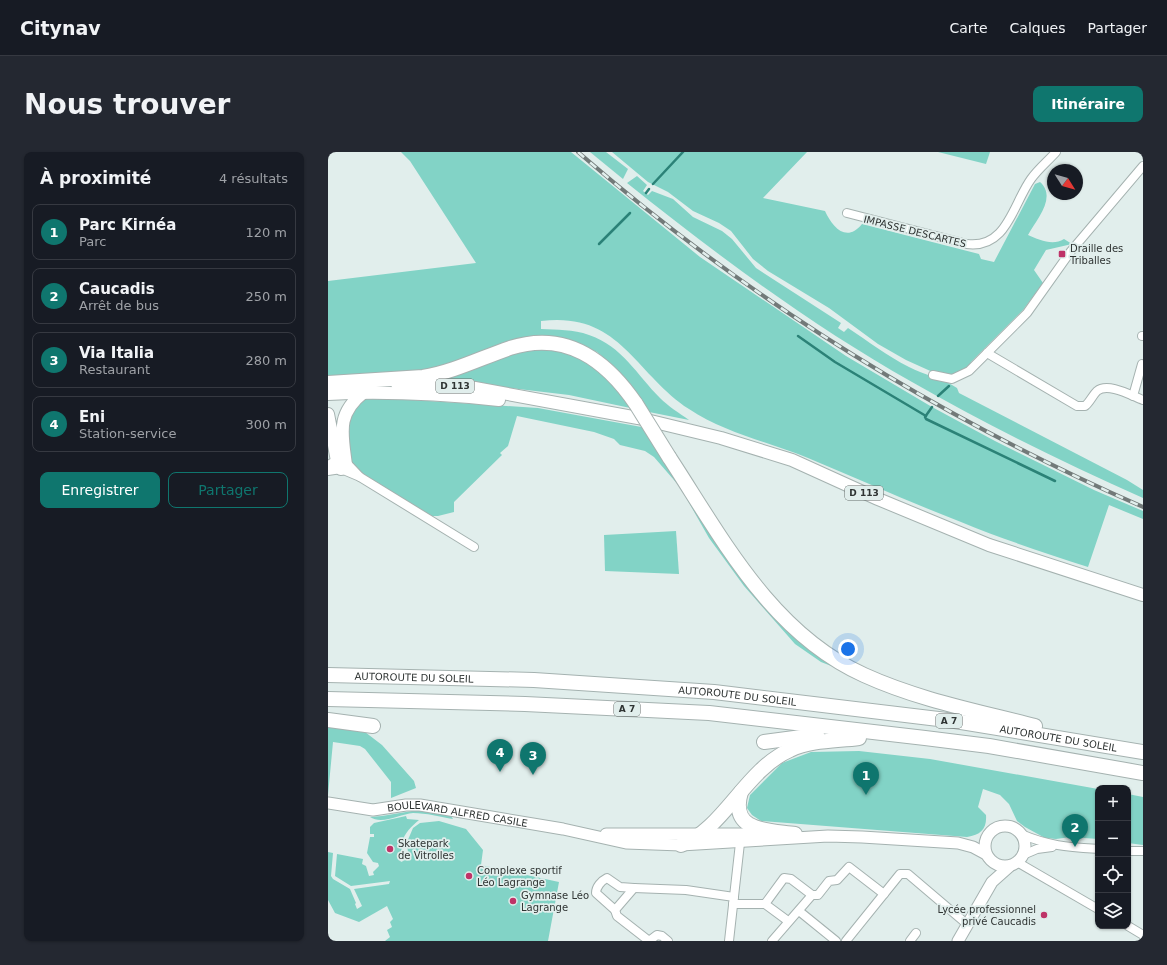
<!DOCTYPE html>
<html lang="fr">
<head>
<meta charset="utf-8">
<style>
	body { margin:0; font-family:"DejaVu Sans",sans-serif; background:#242831; color:#f1f3f6 }
	.controls { position:absolute; right:12px; bottom:12px; display:grid; overflow:hidden; border-radius:8px; box-shadow:0 1px 3px #0004 }
	.controls button { width:36px; height:36px; display:grid; place-items:center; padding:0; border:0; border-bottom:1px solid #363941; background:#171b24; color:#f1f3f6; font:20px sans-serif }
	.compass { position:absolute; left:719px; top:12px; width:36px; height:36px; border-radius:50%; background:#171b24; box-shadow:0 1px 3px #0004; rotate:127deg }
	.you { position:absolute; left:520px; top:497px; width:14px; height:14px; margin:-10px; border:3px solid #fff; border-radius:50%; background:#1a73e8; box-shadow:0 0 0 6px #1a73e833 }
	.badge { display:grid; place-items:center; width:26px; height:26px; border-radius:50%; background:#0f766e; color:#fff; font-size:13px; font-weight:700 }
	.pin { position:absolute; translate:-50% -33px; filter:drop-shadow(0 1px 2px #0008) }
	.pin::after { content:''; position:absolute; top:21px; width:14px; height:12px; background:inherit; clip-path:polygon(0 0,100% 0,50% 100%) }
	.list { margin:0; padding:0; list-style:none }
	h2 { display:flex; justify-content:space-between; align-items:center; height:52px; margin:0; padding:0 16px; font-size:17px }
	h2 small { font-size:13px; font-weight:400; color:#9ea1a6 }
	.list li { display:grid; grid-template-columns:26px 1fr auto; gap:12px; align-items:center; box-sizing:border-box; height:56px; margin:0 8px 8px; padding:0 8px; border:1px solid #363941; border-radius:8px }
	.list b { display:block; font-size:15px; white-space:nowrap }
	.list p { margin:0; font-size:13px; white-space:nowrap; color:#9ea1a6 }
	.list em { font-size:13px; font-style:normal; color:#9ea1a6 }
	.actions { display:flex; gap:8px; padding:12px 16px }
	.actions a { flex:1; padding:9px 0; border:1px solid #0f766e; border-radius:8px; text-align:center; font-size:14px; color:#0f766e }
	.actions .main { background:#0f766e; color:#fff }
	.icon { flex:none; width:22px; height:22px; fill:none; stroke:currentColor; stroke-width:2; stroke-linecap:round; stroke-linejoin:round }
	.map { position:relative; flex:none; width:815px; height:789px; overflow:hidden; border-radius:8px }
	header { display:flex; align-items:center; gap:24px; box-sizing:border-box; height:56px; padding:0 20px; background:#171b24; border-bottom:1px solid #363941 }
	header strong { font-size:19px }
	nav { display:flex; gap:22px; margin-inline-start:auto; font-size:14px }
	.intro { display:flex; align-items:center; justify-content:space-between; box-sizing:border-box; height:96px; padding:0 24px }
	h1 { margin:0; font-size:28px }
	.button { padding:10px 18px; border-radius:8px; background:#0f766e; color:#fff; font-size:14px; font-weight:700 }
	main { display:flex; gap:24px; padding:0 24px }
	aside { flex:1; background:#171b24; border-radius:8px; box-shadow:0 1px 3px #0004 }
	.map>svg:first-child { display:block }
</style>
</head>
<body>
<header>
<strong>Citynav</strong>
<nav><a>Carte</a><a>Calques</a><a>Partager</a></nav>
</header>
<div class="intro"><h1>Nous trouver</h1><a class="button">Itinéraire</a></div>
<main>
<aside>
<h2>À proximité<small>4 résultats</small></h2>
<ul class="list">
<li><span class="badge">1</span><div><b>Parc Kirnéa</b><p>Parc</p></div><em>120 m</em></li>
<li><span class="badge">2</span><div><b>Caucadis</b><p>Arrêt de bus</p></div><em>250 m</em></li>
<li><span class="badge">3</span><div><b>Via Italia</b><p>Restaurant</p></div><em>280 m</em></li>
<li><span class="badge">4</span><div><b>Eni</b><p>Station-service</p></div><em>300 m</em></li>
</ul>
<div class="actions"><a class="main">Enregistrer</a><a>Partager</a></div>
</aside>
<div class="map">
<svg width="815" height="789" viewBox="0 0 815 789">
	<rect width="100%" height="100%" fill="#e1eeec"/>
	<!-- green -->
	<g fill="#82d3c6">
		<path d="M73,0H243L372,105L518,204L604,255L667,289L766,338L815,359V367L781,353L760,415C717,401 674,387 633,370C581,350 531,327 480,306C441,290 397,281 361,257C306,221 292,159 213,169V177C229,178 245,177 261,183C294,194 309,223 332,246C340,254 351,261 361,268L321,260L288,216L269,200L249,191L228,185H203L177,190L107,218L0,226V129L148,111L82,9Z"/>
		<polygon points="262,0 278,0 300,17 295,27"/>
		<path d="M284,0H479L435,46L497,59C504,74 518,92 534,72L651,102L653,107L666,110L707,32L712,30C729,45 709,67 700,83C711,88 725,94 736,87L744,92L718,98L706,118L715,131L695,158L643,210L642,214L628,223L609,222L578,208L550,192L501,156L440,119L425,107L403,79L391,71L365,59L340,40L320,30Z"/>
		<polygon points="610,0 662,0 658,12"/>
		<path d="M309,24L319,33L315,39L320,43L324,39L345,47L365,65L394,79L404,87L428,116L513,171L510,176L516,180L520,176C540,189 559,204 581,215C596,223 614,226 629,236L631,241L799,328L815,338V346C736,311 659,273 584,230C483,173 389,103 299,31Z"/>
		<polygon points="216,193 261,207 307,257 241,243 115,228 115,225 157,209"/>
		<polygon points="39,245 210,256 319,276 413,418 529,524 493,510 467,492 416,434 381,386 352,335 326,305 317,299 292,293 286,287 266,280 189,264 180,294 172,301 174,303 126,350 126,360 110,364 102,364 37,324 24,312 18,299 22,258"/>
		<polygon points="348,379 351,422 277,419 276,383"/>
		<polygon points="0,573 37,580 54,593 86,629 88,636 63,646 63,630 37,597 32,594 5,590 0,643"/>
		<path d="M531,599L602,607L770,637V687L743,685L728,687L717,686L697,675L689,669L681,652L672,643L655,637L650,655L658,663C659,677 653,683 639,685L433,669L424,663L419,656L422,643L454,611L483,600Z"/>
		<polygon points="800,642 815,645 815,693 800,691"/>
		<path d="M90,658L123,664L125,667C113,665 98,661 85,661C72,662 54,673 42,665L54,664Z"/>
		<path d="M78,664L79,667L91,668C84,674 76,681 74,691C73,698 75,702 72,709L74,710L80,701L79,690L85,676L92,671L111,669L138,677L155,698L153,713L231,730L220,789H57L62,785L59,778L64,775L62,770L65,767L59,754L31,770L7,761L0,748V700L5,701L3,724L5,727L22,737L28,751L27,752L29,757L34,754L26,737L61,732L62,729L23,734L7,724L9,702L35,707L34,712L38,714L41,724L46,723L45,720L51,714L50,711L45,710L39,701L42,685H46V682H42V675L46,671Z"/>
	</g>
	<g fill="none" stroke-linecap="round" stroke-linejoin="round">
		<!-- stream -->
		<g stroke="#2b8277" stroke-width="2.5">
			<polyline points="325,32 355,0"/>
			<polyline points="318,41 321,37"/>
			<polyline points="271,92 302,61"/>
			<polyline points="470,184 507,210 598,264"/>
			<polyline points="610,244 621,234"/>
			<polyline points="604,255 597,265 598,267 727,329"/>
		</g>
		<defs>
			<g id="street">
				<path d="M519,61L639,92C679,97 685,52 703,27C710,17 720,9 728,0"/>
				<polyline points="814,184 815,184"/>
				<path d="M659,201L749,254H757C762,250 764,244 769,239C780,230 804,244 815,248"/>
				<polyline points="605,223 624,227 641,219 699,161 743,99 815,14"/>
				<polyline points="805,244 814,212"/>
				<polyline points="0,313 9,308 15,307 32,325 13,317 0,319"/>
				<polyline points="32,325 146,395"/>
				<path d="M693,682C721,694 740,695 770,697"/>
				<polyline points="800,699 815,699"/>
				<polyline points="695,703 709,697 724,695"/>
				<polyline points="689,710 770,757"/>
				<path d="M279,726L292,735L306,736L287,758L268,741C268,735 273,729 279,726Z"/>
				<polyline points="306,736 358,738 406,745"/>
				<polyline points="484,743 490,743 501,729 509,728 521,715 556,742"/>
				<polyline points="405,752 437,752"/>
				<polyline points="287,758 289,764 321,789"/>
				<polyline points="471,759 508,789"/>
				<polyline points="800,774 815,783"/>
				<polyline points="321,789 329,783 334,784 340,789"/>
				<polyline points="401,789 412,691"/>
				<polyline points="444,789 484,743 463,727 456,726 437,752 460,769"/>
				<polyline points="518,789 572,722 580,722 640,773"/>
				<polyline points="582,789 588,781"/>
			</g>
			<g id="secondary">
				<path id="s1" d="M0,651L45,658L78,653H92L235,677L298,691L353,693L500,684L534,685L630,691L645,695L658,702"/>
				<circle cx="677" cy="694" r="20"/>
				<polyline points="278,682 431,682"/>
				<polyline points="630,789 664,730 682,714"/>
			</g>
			<g id="primary">
				<polyline points="69,232 136,234 310,266 393,286 464,308 550,347 661,393 815,443"/>
				<path d="M0,242C57,239 114,242 171,248"/>
				<path d="M0,262L10,314L13,317L18,313C14,281 8,262 36,240"/>
			</g>
			<g id="highway">
				<path d="M0,231L95,225C125,220 153,206 182,196C238,178 278,208 308,252"/>
				<path d="M341,305C394,386 443,481 536,523C591,548 649,559 707,574"/>
				<path id="s2" d="M0,523L206,528L386,540L627,569L815,600"/>
				<polyline points="0,547 197,552 381,561 597,586 661,594 815,621"/>
				<polyline points="0,568 45,574"/>
				<polyline points="436,590 489,583"/>
				<path d="M413,640C401,680 439,678 467,682"/>
				<path d="M353,693C395,678 418,617 462,598C483,588 508,589 531,586"/>
			</g>
		</defs>
		<!-- street casing -->
		<use href="#street" stroke="#a5b2b0" stroke-width="10"/>
		<!-- secondary casing -->
		<use href="#secondary" stroke="#a5b2b0" stroke-width="13"/>
		<!-- primary casing -->
		<use href="#primary" stroke="#a5b2b0" stroke-width="14"/>
		<!-- highway casing -->
		<use href="#highway" stroke="#a5b2b0" stroke-width="16"/>
		<!-- street -->
		<use href="#street" stroke="#fff" stroke-width="8"/>
		<!-- secondary -->
		<use href="#secondary" stroke="#fff" stroke-width="11"/>
		<!-- primary -->
		<use href="#primary" stroke="#fff" stroke-width="12"/>
		<!-- highway -->
		<use href="#highway" stroke="#fff" stroke-width="14"/>
		<defs>
			<path id="rail" d="M250,0C419,147 610,265 815,355"/>
		</defs>
		<!-- rail casing -->
		<use href="#rail" stroke="#727a79" stroke-width="4"/>
		<!-- rail -->
		<use href="#rail" stroke="#e1eeec" stroke-width="2.5" stroke-dasharray="8" stroke-linecap="butt"/>
		<defs>
			<polyline id="highway-bridge" points="308,252 341,305"/>
		</defs>
		<!-- highway-bridge casing -->
		<use href="#highway-bridge" stroke="#a5b2b0" stroke-width="16" stroke-linecap="butt"/>
		<!-- highway-bridge -->
		<use href="#highway-bridge" stroke="#fff" stroke-width="14"/>
	</g>
	<!-- markers -->
	<g fill="#bf3368" stroke="#e1eeec" stroke-width="1.5">
		<rect x="730" y="98" width="8" height="8" rx="2"/>
		<circle cx="62" cy="697" r="4"/>
		<circle cx="141" cy="724" r="4"/>
		<circle cx="185" cy="749" r="4"/>
		<circle cx="716" cy="763" r="4"/>
	</g>
	<g text-anchor="middle" stroke-width="3.5" stroke-linejoin="round" paint-order="stroke">
		<!-- shield labels -->
		<g fill="#e1eeec" stroke="#646c6a" stroke-width="1">
			<rect x="108" y="227" width="38" height="14" rx="3"/>
			<rect x="517" y="334" width="38" height="14" rx="3"/>
			<rect x="286" y="550" width="26" height="14" rx="3"/>
			<rect x="608" y="562" width="26" height="14" rx="3"/>
		</g>
		<g font-size="9" font-weight="bold" fill="#2f3433">
			<text x="127" y="237">D 113</text>
			<text x="536" y="344">D 113</text>
			<text x="299" y="560">A 7</text>
			<text x="621" y="572">A 7</text>
		</g>
		<!-- street labels -->
		<g font-size="10" fill="#2f3433" stroke="#e1eeec">
			<text transform="translate(587 79) rotate(14)" y="4">IMPASSE DESCARTES</text>
			<text dy="4" stroke="none"><textPath href="#s2" startOffset="86">AUTOROUTE DU SOLEIL</textPath></text>
			<text dy="4" stroke="none"><textPath href="#s2" startOffset="410">AUTOROUTE DU SOLEIL</textPath></text>
			<text dy="4" stroke="none"><textPath href="#s2" startOffset="734">AUTOROUTE DU SOLEIL</textPath></text>
			<text dy="4" stroke="none"><textPath href="#s1" startOffset="131">BOULEVARD ALFRED CASILE</textPath></text>
		</g>
		<!-- poi labels -->
		<g font-size="10" fill="#2f3433" stroke="#e1eeec" text-anchor="start">
			<text x="742" y="100">Draille des<tspan x="742" dy="12">Triballes</tspan></text>
			<text x="70" y="695">Skatepark<tspan x="70" dy="12">de Vitrolles</tspan></text>
			<text x="149" y="722">Complexe sportif<tspan x="149" dy="12">Léo Lagrange</tspan></text>
			<text x="193" y="747">Gymnase Léo<tspan x="193" dy="12">Lagrange</tspan></text>
			<text x="708" y="761" text-anchor="end">Lycée professionnel<tspan x="708" dy="12">privé Caucadis</tspan></text>
		</g>
	</g>
</svg>
<div class="controls">
<button>+</button>
<button>−</button>
<button><svg class="icon" aria-label="locate" viewBox="0 0 24 24"><circle cx="12" cy="12" r="6"/><path d="M12 2v4M12 18v4M2 12h4M18 12h4"/></svg></button>
<button><svg class="icon" aria-label="layers" viewBox="0 0 24 24"><path d="M12 4l9 5-9 5-9-5zM3 14l9 5 9-5"/></svg></button>
</div>
<svg class="compass" viewBox="-18 -18 36 36"><path d="M0-13l5 13h-10z" fill="#e53935"/><path d="M0 13l5-13h-10z" fill="#9ea1a6"/></svg>
<div class="you"></div>
<div class="pin badge" style="left:538px;top:643px">1</div>
<div class="pin badge" style="left:747px;top:695px">2</div>
<div class="pin badge" style="left:205px;top:623px">3</div>
<div class="pin badge" style="left:172px;top:620px">4</div>
</div>
</main>
</body>
</html>
